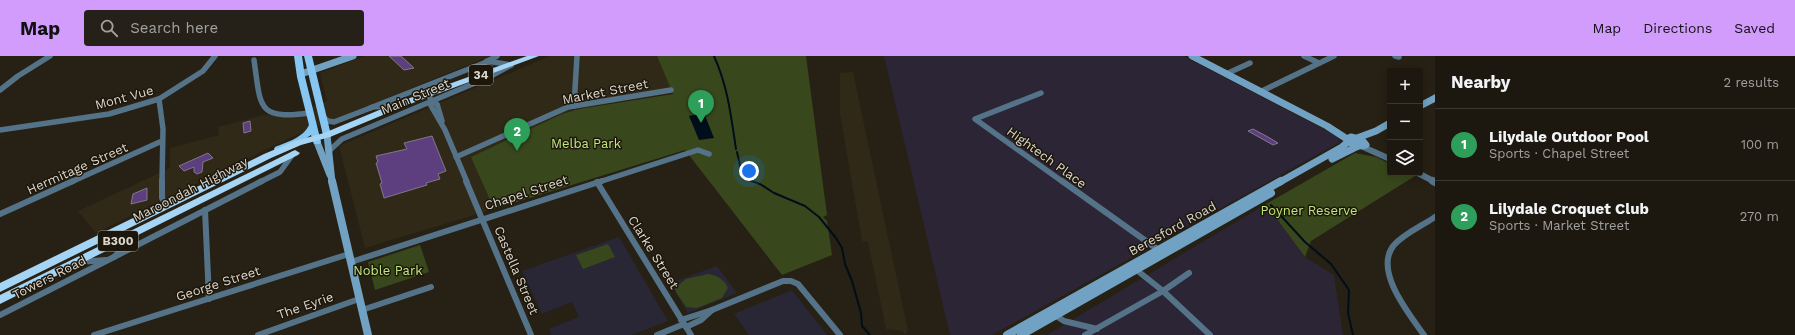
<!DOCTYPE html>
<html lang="en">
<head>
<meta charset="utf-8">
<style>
	body { margin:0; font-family:"Work Sans",sans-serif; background:#252118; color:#f1f3f6 }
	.controls { position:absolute; right:12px; top:12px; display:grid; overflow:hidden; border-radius:4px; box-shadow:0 2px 10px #0003 }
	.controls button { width:36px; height:36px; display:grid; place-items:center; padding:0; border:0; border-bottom:1px solid #3b372f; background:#1d180f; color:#f1f3f6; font:20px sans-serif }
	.you { position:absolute; left:749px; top:115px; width:14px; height:14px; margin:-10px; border:3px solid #fff; border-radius:50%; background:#1a73e8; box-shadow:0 0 0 6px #1a73e833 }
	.badge { display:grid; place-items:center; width:26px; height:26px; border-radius:50%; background:#d29cfd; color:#fff; font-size:13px; font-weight:700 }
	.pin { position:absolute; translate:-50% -33px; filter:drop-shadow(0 1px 2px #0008) }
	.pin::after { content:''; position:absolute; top:21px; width:14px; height:12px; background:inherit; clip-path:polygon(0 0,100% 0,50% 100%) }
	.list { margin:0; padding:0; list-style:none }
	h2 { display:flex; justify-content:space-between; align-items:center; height:52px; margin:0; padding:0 16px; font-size:17px }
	h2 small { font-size:13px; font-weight:400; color:#a0a09e }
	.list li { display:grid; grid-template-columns:26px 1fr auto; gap:12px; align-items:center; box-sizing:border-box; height:72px; padding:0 16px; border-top:1px solid #3b372f }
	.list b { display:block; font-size:15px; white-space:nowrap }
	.list p { margin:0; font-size:13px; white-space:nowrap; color:#a0a09e }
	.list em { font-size:13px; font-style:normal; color:#a0a09e }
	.icon { flex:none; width:22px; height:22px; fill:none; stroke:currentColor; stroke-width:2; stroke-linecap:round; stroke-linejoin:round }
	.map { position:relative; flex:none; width:1435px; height:279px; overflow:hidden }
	header { display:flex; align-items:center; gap:24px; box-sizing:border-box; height:56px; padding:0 20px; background:#d29cfd; color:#111 }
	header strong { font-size:19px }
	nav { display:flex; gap:22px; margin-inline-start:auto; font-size:14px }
	.search { width:280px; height:36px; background:#252118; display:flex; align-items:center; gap:10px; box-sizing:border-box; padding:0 14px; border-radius:4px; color:#a0a09e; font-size:15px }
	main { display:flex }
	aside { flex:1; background:#1d180f }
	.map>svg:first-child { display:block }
</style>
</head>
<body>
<header>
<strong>Map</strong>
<div class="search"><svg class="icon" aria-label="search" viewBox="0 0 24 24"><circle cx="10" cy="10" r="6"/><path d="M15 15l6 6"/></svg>Search here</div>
<nav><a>Map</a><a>Directions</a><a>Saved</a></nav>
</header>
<main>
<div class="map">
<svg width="1435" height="279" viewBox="0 0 1435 279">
	<rect width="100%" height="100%" fill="#272014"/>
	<!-- built -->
	<g fill="#312917">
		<polygon points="365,0 490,0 292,81 96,177 78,155 170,112 170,92 219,79 218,71 260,60 302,55 327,45 320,17"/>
		<polygon points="550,0 657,0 673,37 579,53 562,58 472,101 494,153 365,192 339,90"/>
		<polygon points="853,16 908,275 906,276 907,278 904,278 903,275 886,273 868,186 862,185 840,58 840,17"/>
	</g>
	<!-- industrial -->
	<g fill="#2b2535">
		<polygon points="884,0 1183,0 1337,80 1340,86 992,279 950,279"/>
		<polygon points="1266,148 1305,201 1334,219 1343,279 1047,279"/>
	</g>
	<!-- education -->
	<g fill="#292636">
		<polygon points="619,181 668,265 631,279 551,279 549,273 579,261 572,246 542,258 522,215"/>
		<polygon points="717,210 737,237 688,257 670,227"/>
		<polygon points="792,234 827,279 749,279 734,258"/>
	</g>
	<!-- green -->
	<g fill="#38481c">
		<polygon points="657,0 806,0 827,159 823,161 827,165 832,199 782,219 685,94 494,153 471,101 562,58 579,53 673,38"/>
		<polygon points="1355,97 1376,101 1390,108 1390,117 1409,117 1415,120 1311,185 1305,201 1266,148"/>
		<polygon points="608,188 615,201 583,213 576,199"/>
		<polygon points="420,189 429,216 375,234 368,206"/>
		<path d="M708,218C718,220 724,223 728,232L722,242L697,252L686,251L676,236L675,232L686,223Z"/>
	</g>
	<!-- water -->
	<polygon fill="#000e1b" points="704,57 714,82 699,84 689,60"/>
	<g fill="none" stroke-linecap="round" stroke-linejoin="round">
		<!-- stream -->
		<g stroke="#000e1b" stroke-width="2">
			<path d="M714,0C728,31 731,60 736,93"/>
			<polyline points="737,96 743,122 760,128 774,137 805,150 819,161 836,182 842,192 845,208 852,225 861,257 862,270 870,279"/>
			<polyline points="1271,149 1305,186 1331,208 1349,234 1348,257 1353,279"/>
		</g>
	</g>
	<!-- building -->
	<g fill="#5d3e7e" stroke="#807988">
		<polygon points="389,0 401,0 414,12 404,14"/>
		<polygon points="250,65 251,75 244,77 243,67"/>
		<polygon points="1253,73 1268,81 1278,87 1273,89 1248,75"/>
		<polygon points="432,80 446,115 438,118 440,123 426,127 427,129 384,142 380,128 382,127 376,107 378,106 376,100 407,93 404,87"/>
		<polygon points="208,97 213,102 203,106 202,116 197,118 194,116 194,111 184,115 179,110"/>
		<polygon points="147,132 147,144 131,148 133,138"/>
	</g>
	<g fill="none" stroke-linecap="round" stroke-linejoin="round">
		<!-- minor-far1 -->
		<g stroke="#557388" stroke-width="5.5">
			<polyline points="1304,0 1319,7"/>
			<polyline points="1395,0 1399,1"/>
			<path d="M254,4C261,51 256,64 310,57"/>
			<polyline points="487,5 511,9"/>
			<polyline points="1226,18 1250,7"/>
			<polyline points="0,34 18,20 50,0"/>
			<polyline points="1260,36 1334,0"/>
			<polyline points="1041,37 975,63 1063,126"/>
			<polyline points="428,38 432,46 430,48 445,74 467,126"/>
			<polyline points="159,43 163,73 162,126"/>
			<polyline points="432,46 437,48 442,65"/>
			<polyline points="574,50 577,0"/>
			<polyline points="370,52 484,7 497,0"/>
			<polyline points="322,60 328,65 334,66 373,51 398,49"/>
			<polyline points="0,74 109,58 159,43 203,15 215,0"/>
			<polyline points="330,94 342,83 489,21 511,9"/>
			<polyline points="456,101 568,51 671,34"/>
			<polyline points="71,126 162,85"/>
			<polyline points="260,126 280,116 293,98"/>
			<polyline points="599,126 698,94 709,98"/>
		</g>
		<!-- minor -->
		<g stroke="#557388" stroke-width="6">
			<polyline points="162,125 162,142 166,150"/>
			<polyline points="466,125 531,279"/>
			<polyline points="1062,125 1160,195"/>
			<polyline points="597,126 691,279"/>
			<polyline points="205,154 209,243"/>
			<polyline points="0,158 73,125"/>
			<polyline points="114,201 262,125"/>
			<polyline points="79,206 106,204"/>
			<polyline points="351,206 602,125"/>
			<polyline points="1134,212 1163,235 1210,279"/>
			<polyline points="362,254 431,231"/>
			<polyline points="1053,258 1064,265 1097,273"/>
			<polyline points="0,259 114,201 125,190 128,180"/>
			<polyline points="681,264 712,254 783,225 791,225 798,228 840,279"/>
			<polyline points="686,271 701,264 712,254"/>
			<polyline points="94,279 349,198"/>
			<polyline points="258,279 359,243"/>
			<polyline points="657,279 684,268"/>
			<polyline points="1085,279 1163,235 1189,217"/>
			<path d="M1424,279C1409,258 1373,214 1394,189C1405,177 1422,170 1435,161"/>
		</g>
		<!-- tertiary-far1 -->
		<g stroke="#557388" stroke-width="6">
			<polyline points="1361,90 1390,103"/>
			<polyline points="1418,117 1435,126"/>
		</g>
		<!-- tertiary -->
		<polyline stroke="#557388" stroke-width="8" points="1433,125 1435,126"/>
		<!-- secondary-far1 -->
		<g stroke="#71a2c4" stroke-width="7">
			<polyline points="1192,0 1327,70 1347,83"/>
			<polyline points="301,18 353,0"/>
			<polyline points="1420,50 1435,42"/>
			<polyline points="327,79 332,126"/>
			<path d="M1351,81L1362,84L1366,89C1358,91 1352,90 1347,83Z"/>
			<polyline points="1357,82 1376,75 1390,67"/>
			<polyline points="317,86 330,119"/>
			<polyline points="1332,103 1358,90"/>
			<polyline points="1280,126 1342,91 1349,85"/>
		</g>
		<!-- secondary -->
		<g stroke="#71a2c4" stroke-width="8">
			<polyline points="332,125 368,279"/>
			<polyline points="1007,279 1281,125"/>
			<polyline points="1021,279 1271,137"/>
		</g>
		<!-- primary -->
		<g fill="#86c6f2" fill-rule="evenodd">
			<path d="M294,0H302L305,21L321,86L320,88H314L311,79L301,86L278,96L275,95L274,93L275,91C287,86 303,82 309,69L297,21Z"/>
			<polygon points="304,0 312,0 331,79 330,81 324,81 323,79"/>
		</g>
		<!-- trunk -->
		<g fill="#a5d4f4" fill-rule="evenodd">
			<polygon points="527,0 539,0 402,51 330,81 301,89 271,102 0,236 0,227 264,98 295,85 324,77 396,47"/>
			<polygon points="295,94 300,97 298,99 0,248 0,239"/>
		</g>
	</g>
	<g text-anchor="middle" stroke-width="3" stroke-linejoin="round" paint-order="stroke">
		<!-- shield labels -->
		<g fill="#1d170b" stroke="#a29d94" stroke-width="1">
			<rect x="469" y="9" width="24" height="20" rx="3"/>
			<rect x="98" y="175" width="40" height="20" rx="3"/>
		</g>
		<g font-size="12" font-weight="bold" fill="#dbd6ce">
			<text x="481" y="23">34</text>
			<text x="118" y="189">B300</text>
		</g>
		<!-- street labels -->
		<g font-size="13" fill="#dbd6ce" stroke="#1d170b">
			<text transform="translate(605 35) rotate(-11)" y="5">Market Street</text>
			<text transform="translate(415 40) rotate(-23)" y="5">Main Street</text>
			<text transform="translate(124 41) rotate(-15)" y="5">Mont Vue</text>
			<text transform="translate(1047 101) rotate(36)" y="5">Hightech Place</text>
			<text transform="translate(77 112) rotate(-24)" y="5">Hermitage Street</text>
			<text transform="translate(190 133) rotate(-27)" y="5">Maroondah Highway</text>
			<text transform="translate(526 136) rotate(-18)" y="5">Chapel Street</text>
			<text transform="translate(1172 172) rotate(-29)" y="5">Beresford Road</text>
			<text transform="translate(654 196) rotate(58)" y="5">Clarke Street</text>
			<text transform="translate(517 214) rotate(67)" y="5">Castella Street</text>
			<text transform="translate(49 221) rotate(-27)" y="5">Towers Road</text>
			<text transform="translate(218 227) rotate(-18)" y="5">George Street</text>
			<text transform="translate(305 249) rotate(-19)" y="5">The Eyrie</text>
		</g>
		<!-- park labels -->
		<g font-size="13" fill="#bfe67f" stroke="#1d170b">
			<text x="586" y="92">Melba Park</text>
			<text x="1309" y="159">Poyner Reserve</text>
			<text x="388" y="219">Noble Park</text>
		</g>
	</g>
</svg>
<div class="controls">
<button>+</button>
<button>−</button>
<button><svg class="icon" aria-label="layers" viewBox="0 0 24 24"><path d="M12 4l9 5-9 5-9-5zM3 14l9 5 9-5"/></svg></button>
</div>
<div class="you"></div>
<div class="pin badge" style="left:701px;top:67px;background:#2e9e5b">1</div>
<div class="pin badge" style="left:517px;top:95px;background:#2e9e5b">2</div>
</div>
<aside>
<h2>Nearby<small>2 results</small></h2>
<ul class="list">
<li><span class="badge" style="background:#2e9e5b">1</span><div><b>Lilydale Outdoor Pool</b><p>Sports · Chapel Street</p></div><em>100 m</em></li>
<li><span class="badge" style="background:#2e9e5b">2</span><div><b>Lilydale Croquet Club</b><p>Sports · Market Street</p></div><em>270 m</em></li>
</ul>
</aside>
</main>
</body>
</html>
